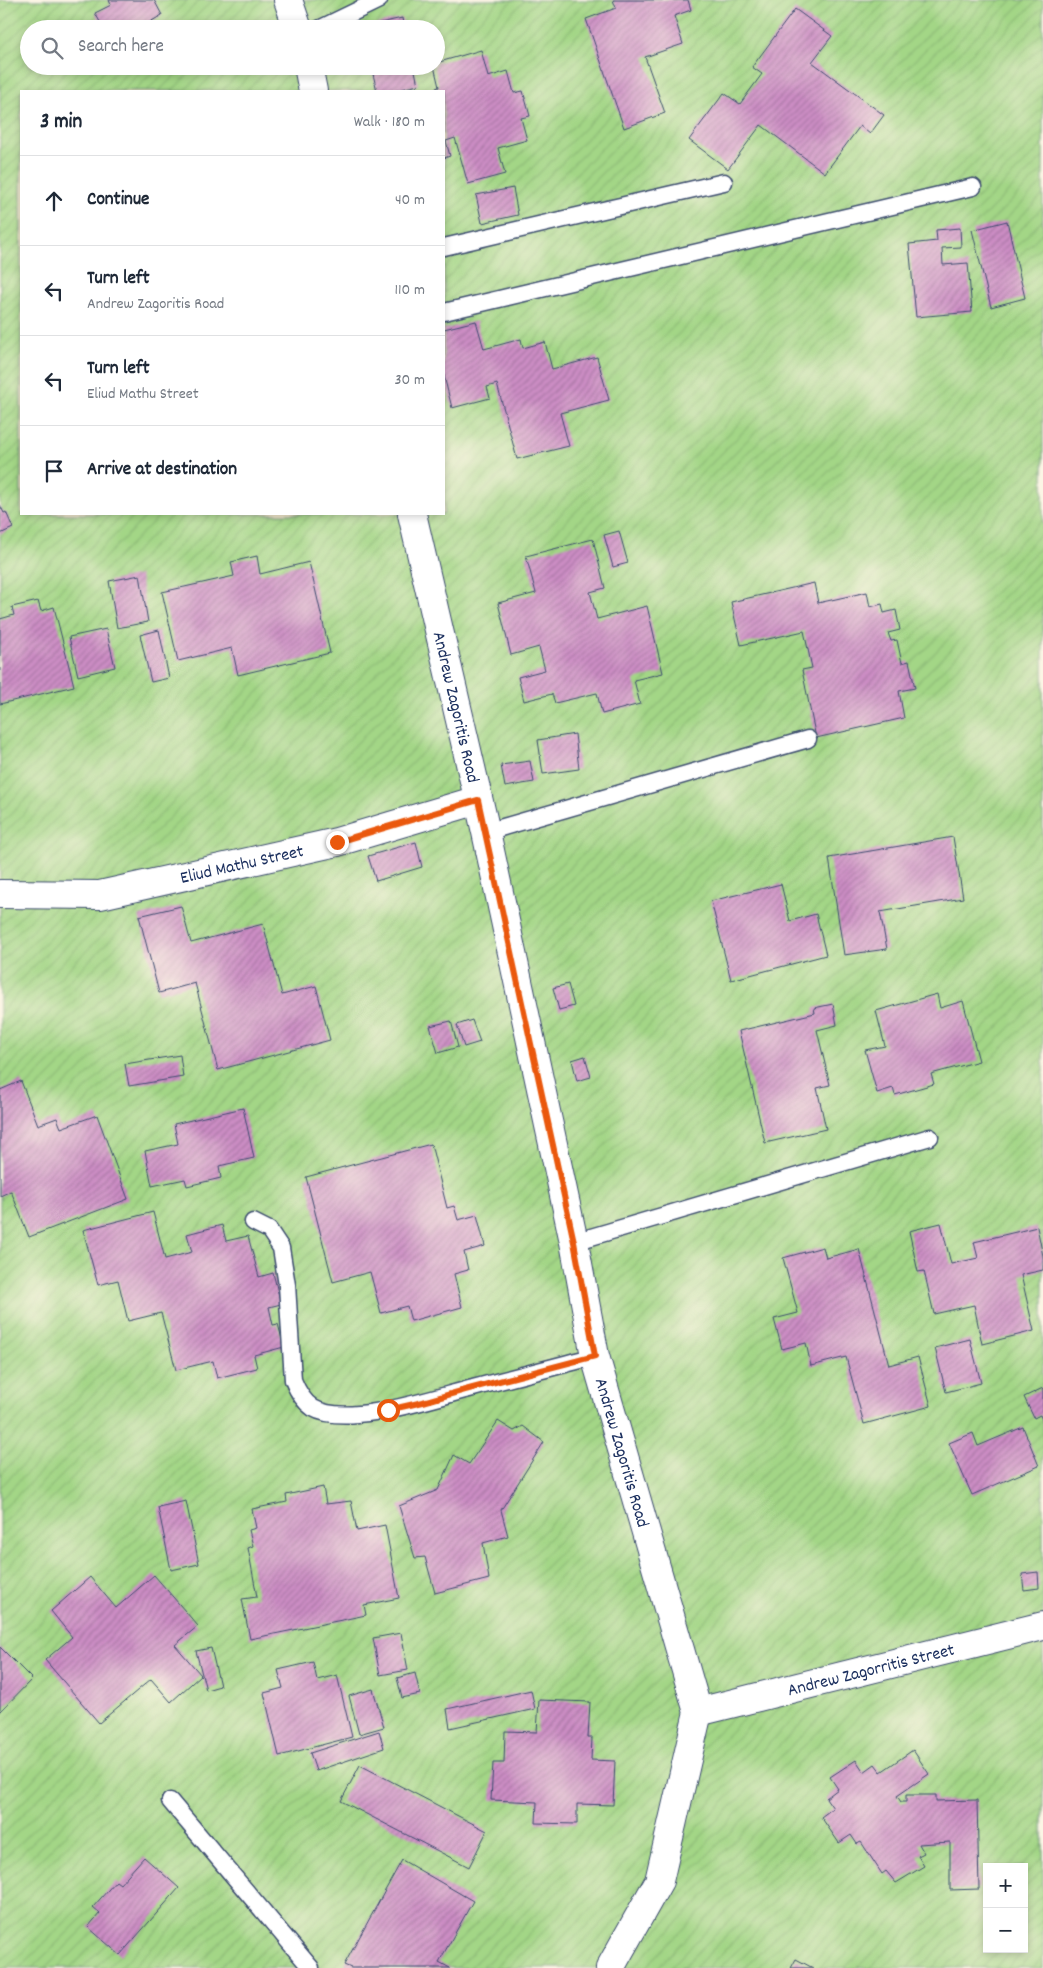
<!DOCTYPE html>
<html lang="en">
<head>
<meta charset="utf-8">
<style>
	body { margin:0; font-family:Dekko,sans-serif; background:#f2f2f3; color:#1f2937 }
	.controls { position:absolute; right:15px; bottom:15px; display:grid; overflow:hidden; border-radius:0px; box-shadow:0 2px 8px #0003 }
	.controls button { width:45px; height:45px; display:grid; place-items:center; padding:0; border:0; border-bottom:1px solid #e0e1e3; background:#fff; color:#1f2937; font:25px sans-serif }
	.stop { position:absolute; width:15px; height:15px; margin:-11px; border:4px solid #ea580c; border-radius:50%; background:#fff }
	.stop.end { background:#ea580c; border-color:#fff; box-shadow:0 1px 5px #0008 }
	.list { margin:0; padding:0; list-style:none }
	h2 { display:flex; justify-content:space-between; align-items:center; height:65px; margin:0; padding:0 20px; font-size:21px }
	h2 small { font-size:16px; font-weight:400; color:#747a83 }
	.list li { display:grid; grid-template-columns:32px 1fr auto; gap:15px; align-items:center; box-sizing:border-box; height:90px; padding:0 20px; border-top:1px solid #e0e1e3 }
	.list b { display:block; font-size:19px; white-space:nowrap }
	.list p { margin:0; font-size:16px; white-space:nowrap; color:#747a83 }
	.list em { font-size:16px; font-style:normal; color:#747a83 }
	.icon { flex:none; width:28px; height:28px; fill:none; stroke:currentColor; stroke-width:2; stroke-linecap:round; stroke-linejoin:round }
	.map { position:relative; flex:none; width:1043px; height:1968px; overflow:hidden }
	.search { position:absolute; background:#fff; box-shadow:0 2px 8px #0003; left:20px; top:20px; width:425px; height:55px; display:flex; align-items:center; gap:12px; box-sizing:border-box; padding:0 18px; border-radius:28px; color:#747a83; font-size:19px }
	.panel { position:absolute; background:#fff; box-shadow:0 2px 8px #0003; left:20px; top:90px; width:425px; height:425px; border-radius:0px }
	.map>svg:first-child { display:block }
</style>
</head>
<body>
<div class="map">
<svg width="1043" height="1968" viewBox="0 0 1043 1968">
	<defs>
		<pattern id="garden-furrows" width="10" height="10" patternUnits="userSpaceOnUse" patternTransform="scale(1.25)"><rect width="10" height="10" fill="#a3d686"/><path d="M-1 1l2-2M0 10L10 0M9 11l2-2" fill="none" stroke="#8cb876"/></pattern>
		<pattern id="building-hatch" width="6" height="6" patternUnits="userSpaceOnUse" patternTransform="scale(1.25)"><rect width="6" height="6" fill="#cc8dc4"/><path d="M-1 1l2-2M0 6l6-6M5 7l2-2" fill="none" stroke="#a574a2"/></pattern>
	</defs>
	<rect width="100%" height="100%" fill="#fcf5e5"/>
	<filter id="ink" filterUnits="userSpaceOnUse"><feTurbulence type="fractalNoise" baseFrequency=".02" numOctaves="2"/><feDisplacementMap in="SourceGraphic" scale="10" xChannelSelector="R" yChannelSelector="G"/><feConvolveMatrix kernelMatrix="1 2 1 2 8 2 1 2 1" color-interpolation-filters="sRGB"/></filter>
	<filter id="wash" filterUnits="userSpaceOnUse"><feTurbulence type="fractalNoise" baseFrequency=".0096" numOctaves="4" result="noise"/><feDisplacementMap in="SourceGraphic" scale="20" xChannelSelector="R" yChannelSelector="G"/><feGaussianBlur stdDeviation="1.12" result="paint"/><feColorMatrix in="noise" values="0 0 0 0 0 0 0 0 0 0 0 0 0 0 0 0 0 1.4 0 .05"/><feComposite in="paint" operator="in"/></filter>
	<g filter="url(#wash)">
		<rect width="100%" height="100%" fill="#f1e7ca"/>
		<!-- garden -->
		<path fill="url(#garden-furrows)" stroke="#5f8272" fill-rule="evenodd" d="M0,0H1043V1968H0ZM29,29H436V66H29ZM21,91H444V514H21ZM987,1867H1024V1949H987Z"/>
		<g id="blocks">
			<!-- building -->
			<g fill="url(#building-hatch)">
				<polygon points="109,0 154,0 162,15 138,29 104,29 95,13 111,5"/>
				<polygon points="613,0 688,0 691,10 674,16 683,44 645,57 665,113 624,128 586,19 616,8"/>
				<polygon points="795,9 832,36 812,62 884,115 870,134 860,126 825,173 761,125 728,169 689,140 724,93 740,104 762,74 752,67"/>
				<polygon points="402,18 404,29 373,29 372,25"/>
				<polygon points="481,50 488,77 508,71 514,93 523,91 530,116 521,118 527,140 498,148 505,174 468,184 455,138 446,141 450,156 444,158 444,91 426,91 439,87 434,66 436,66 436,63"/>
				<polygon points="382,66 414,66 418,85 394,91 377,91 373,74 383,71"/>
				<polygon points="513,188 518,215 482,223 476,195"/>
				<polygon points="1007,221 1025,298 991,307 972,230"/>
				<polygon points="960,228 961,247 942,248 943,265 968,263 972,312 916,317 909,244 937,241 936,230"/>
				<polygon points="476,321 484,349 521,339 523,348 545,342 552,369 597,357 609,400 560,413 569,446 517,459 497,384 487,387 490,398 452,408 444,376 444,329"/>
				<polygon points="0,505 4,513 6,512 13,528 0,534"/>
				<polygon points="619,531 628,563 613,567 604,535"/>
				<polygon points="593,539 605,588 590,592 597,619 647,606 663,673 634,680 640,704 602,714 597,693 555,703 552,694 524,701 518,677 545,670 539,647 511,655 498,603 536,593 526,556"/>
				<polygon points="257,556 260,574 309,562 330,653 238,675 232,648 178,661 162,592 234,576 231,562"/>
				<polygon points="140,575 148,622 117,628 109,581"/>
				<polygon points="814,583 818,603 867,592 870,607 882,604 884,613 896,610 900,630 888,633 891,641 897,640 902,663 909,661 915,688 899,691 904,718 816,738 802,670 812,668 804,631 741,645 731,602"/>
				<polygon points="38,601 41,611 54,607 74,686 0,704 0,619 14,615 12,607"/>
				<polygon points="106,629 115,667 78,676 69,637"/>
				<polygon points="159,630 169,678 151,682 140,635"/>
				<polygon points="575,734 579,769 543,774 538,740"/>
				<polygon points="530,761 534,782 505,787 501,765"/>
				<polygon points="953,837 963,898 880,912 887,949 844,955 829,858"/>
				<polygon points="416,842 422,867 376,881 368,856"/>
				<polygon points="781,884 790,921 816,914 826,955 731,980 711,901"/>
				<polygon points="181,906 191,943 263,924 282,995 316,986 330,1040 218,1070 195,983 159,993 139,916"/>
				<polygon points="568,984 574,1006 559,1010 553,988"/>
				<polygon points="937,994 940,1008 963,1001 979,1061 931,1074 934,1084 895,1095 893,1088 877,1093 865,1050 885,1046 876,1011"/>
				<polygon points="833,1004 837,1025 817,1030 830,1085 817,1088 826,1129 765,1143 739,1031 815,1013 814,1008"/>
				<polygon points="472,1020 480,1042 464,1047 457,1025"/>
				<polygon points="451,1021 458,1047 438,1053 430,1026"/>
				<polygon points="180,1055 183,1077 129,1086 125,1064"/>
				<polygon points="585,1056 591,1077 577,1081 572,1060"/>
				<polygon points="21,1081 38,1125 57,1118 61,1128 97,1115 128,1199 29,1237 11,1191 0,1196 0,1090"/>
				<polygon points="243,1108 254,1158 219,1166 221,1178 187,1186 185,1179 152,1186 145,1151 178,1144 174,1124"/>
				<polygon points="431,1144 447,1208 454,1206 458,1220 477,1215 485,1246 464,1252 468,1270 454,1274 462,1307 411,1321 407,1306 381,1313 370,1272 333,1282 306,1177"/>
				<polygon points="153,1212 165,1259 192,1252 187,1234 222,1225 226,1241 248,1236 259,1277 273,1273 281,1304 269,1307 273,1325 278,1324 284,1347 254,1355 257,1368 217,1378 213,1361 176,1370 161,1313 128,1321 118,1280 98,1285 83,1230"/>
				<polygon points="941,1223 951,1264 978,1258 974,1242 1037,1227 1043,1256 1043,1270 1021,1275 1034,1331 982,1344 974,1305 934,1314 924,1271 918,1272 909,1231"/>
				<polygon points="823,1247 826,1258 859,1249 889,1365 918,1357 931,1406 864,1424 846,1357 811,1366 806,1343 782,1349 774,1319 798,1313 783,1258"/>
				<polygon points="970,1339 981,1383 946,1392 935,1348"/>
				<polygon points="1043,1388 1043,1422 1040,1415 1034,1418 1024,1397"/>
				<polygon points="498,1421 514,1431 523,1426 544,1442 501,1510 508,1536 483,1543 489,1579 435,1593 425,1557 415,1558 399,1506 438,1490 454,1455 469,1464"/>
				<polygon points="1023,1427 1039,1466 972,1495 949,1443 973,1433 978,1446"/>
				<polygon points="323,1487 326,1504 351,1501 357,1531 385,1525 399,1598 364,1605 366,1615 250,1639 242,1599 257,1597 248,1548 253,1546 249,1530 256,1528 252,1509 287,1502 286,1495"/>
				<polygon points="186,1501 199,1564 171,1570 158,1507"/>
				<polygon points="1038,1572 1039,1588 1024,1590 1022,1574"/>
				<polygon points="154,1575 198,1626 175,1645 201,1675 171,1702 151,1679 99,1723 45,1660 72,1637 51,1611 90,1577 116,1608"/>
				<polygon points="401,1633 408,1670 380,1675 373,1638"/>
				<polygon points="0,1647 32,1679 0,1712"/>
				<polygon points="211,1648 220,1686 206,1690 196,1651"/>
				<polygon points="313,1662 317,1680 337,1675 352,1737 279,1756 264,1693 283,1688 278,1670"/>
				<polygon points="415,1673 420,1694 402,1698 397,1678"/>
				<polygon points="373,1689 384,1727 359,1734 349,1696"/>
				<polygon points="531,1690 535,1709 450,1728 447,1709"/>
				<polygon points="539,1700 590,1702 588,1738 592,1738 591,1760 615,1761 613,1805 577,1804 577,1824 536,1823 537,1802 491,1800 493,1763 504,1763 505,1731 537,1732"/>
				<polygon points="379,1731 384,1748 316,1771 310,1753"/>
				<polygon points="913,1750 929,1774 897,1796 901,1802 906,1802 906,1795 936,1795 936,1801 977,1800 979,1889 950,1890 950,1842 919,1844 924,1853 918,1856 924,1866 896,1883 886,1871 882,1874 861,1842 857,1844 851,1835 839,1843 821,1817 833,1808 826,1798 838,1789 830,1777 856,1760 864,1772 875,1764 881,1772"/>
				<polygon points="360,1765 487,1831 469,1867 341,1801"/>
				<polygon points="144,1857 179,1888 120,1955 88,1927 100,1913 93,1907 116,1881 120,1884"/>
				<polygon points="402,1860 473,1901 439,1962 450,1968 351,1968 344,1965"/>
				<polygon points="796,1959 813,1968 791,1968"/>
			</g>
		</g>
	</g>
	<g filter="url(#ink)">
		<use href="#blocks" fill-opacity="0" stroke="#3b4b6e" stroke-width="1"/>
		<g fill="none" stroke-linecap="round" stroke-linejoin="round">
			<defs>
				<g id="lane">
					<polyline points="319,29 379,0"/>
					<polyline points="444,247 724,182"/>
					<polyline points="444,312 973,187"/>
					<polyline points="486,832 808,739"/>
					<path d="M253,1222L269,1230L281,1248L287,1285L293,1380C297,1390 304,1402 313,1408C347,1428 436,1397 473,1388C514,1377 555,1367 595,1356"/>
					<polyline points="574,1242 930,1137"/>
					<polyline points="170,1801 311,1968"/>
				</g>
				<g id="street">
					<polyline points="288,0 298,29"/>
					<polyline points="308,66 313,91"/>
					<path id="s1" d="M412,514L486,832L574,1242L595,1356L698,1712L659,1881L610,1968"/>
					<path id="s2" d="M0,894L100,895L337,842L478,800"/>
					<path id="s3" d="M698,1712L1043,1626"/>
				</g>
			</defs>
			<!-- lane casing -->
			<use href="#lane" stroke="#3b4b6e" stroke-width="19"/>
			<!-- street casing -->
			<use href="#street" stroke="#3b4b6e" stroke-width="30"/>
			<!-- lane -->
			<use href="#lane" stroke="#fff" stroke-width="16"/>
			<!-- street -->
			<use href="#street" stroke="#fff" stroke-width="28"/>
		</g>
	</g>
	<g fill="none" stroke-linecap="round" stroke-linejoin="round" filter="url(#ink)">
		<!-- route -->
		<polyline stroke="#ea580c" stroke-width="6" points="337,842 478,800 574,1242 595,1356 465,1390 423,1402 388,1410"/>
	</g>
	<g text-anchor="middle" stroke-width="4" stroke-linejoin="round" paint-order="stroke">
		<!-- street labels -->
		<g font-size="18" fill="#1b2f5e" stroke="#fcf5e5">
			<text dy="6" stroke="none"><textPath href="#s1" startOffset="198">Andrew Zagoritis Road</textPath></text>
			<text dy="6" stroke="none"><textPath href="#s2" startOffset="245">Eliud Mathu Street</textPath></text>
			<text dy="6" stroke="none"><textPath href="#s1" startOffset="962">Andrew Zagoritis Road</textPath></text>
			<text dy="6" stroke="none"><textPath href="#s3" startOffset="178">Andrew Zagorritis Street</textPath></text>
		</g>
	</g>
</svg>
<div class="controls">
<button>+</button>
<button>−</button>
</div>
<div class="stop" style="left:388px;top:1410px"></div>
<div class="stop end" style="left:337px;top:842px"></div>
<div class="search"><svg class="icon" aria-label="search" viewBox="0 0 24 24"><circle cx="10" cy="10" r="6"/><path d="M15 15l6 6"/></svg>Search here</div>
<section class="panel">
<h2>3 min<small>Walk · 180 m</small></h2>
<ul class="list">
<li><svg class="icon" aria-label="ahead" viewBox="0 0 24 24"><path d="M12 20V5M6 11l6-6 6 6"/></svg><div><b>Continue</b></div><em>40 m</em></li>
<li><svg class="icon" aria-label="left" viewBox="0 0 24 24"><path d="M17 20v-9H6M10 6l-5 5 5 5"/></svg><div><b>Turn left</b><p>Andrew Zagoritis Road</p></div><em>110 m</em></li>
<li><svg class="icon" aria-label="left" viewBox="0 0 24 24"><path d="M17 20v-9H6M10 6l-5 5 5 5"/></svg><div><b>Turn left</b><p>Eliud Mathu Street</p></div><em>30 m</em></li>
<li><svg class="icon" aria-label="arrive" viewBox="0 0 24 24"><path d="M6 21V4h12l-3 4 3 4H6"/></svg><div><b>Arrive at destination</b></div></li>
</ul>
</section>
</div>
</body>
</html>
